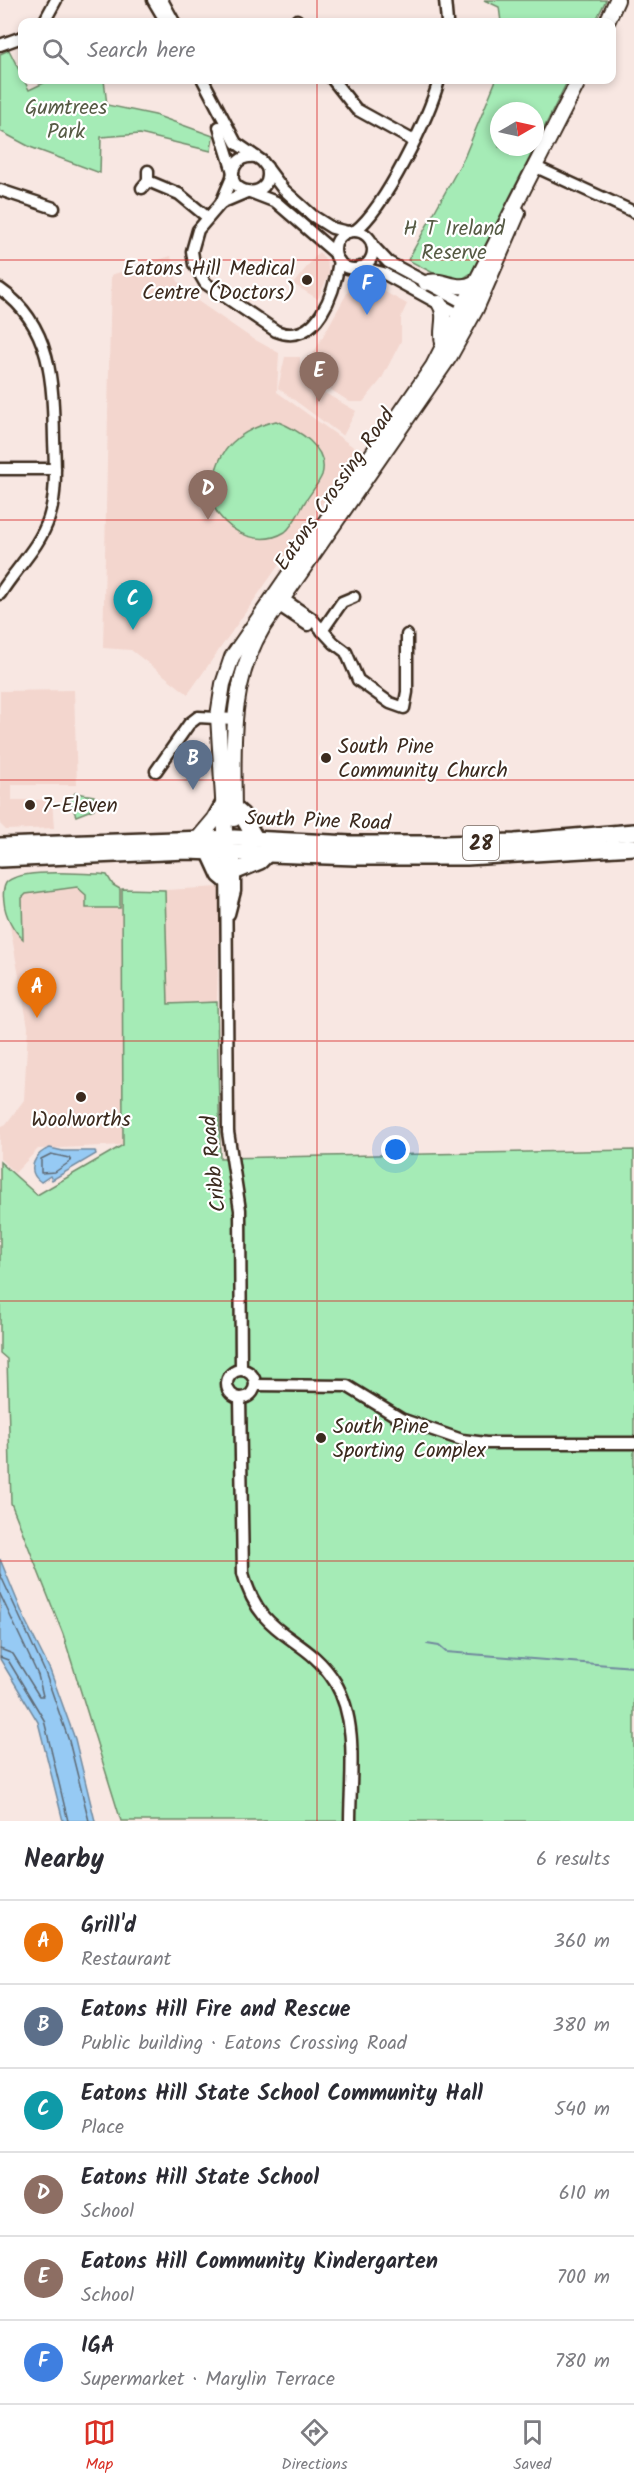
<!DOCTYPE html>
<html lang="en">
<head>
<meta charset="utf-8">
<style>
	body { margin:0; font-family:Kalam,sans-serif; background:#f7f7f7; color:#2b2b33 }
	.compass { position:absolute; left:490px; top:102px; width:54px; height:54px; border-radius:50%; background:#fff; box-shadow:0 3px 9px #0003; rotate:81deg }
	.you { position:absolute; left:396px; top:1150px; width:21px; height:21px; margin:-15px; border:4px solid #fff; border-radius:50%; background:#1a73e8; box-shadow:0 0 0 9px #1a73e833 }
	.badge { display:grid; place-items:center; width:39px; height:39px; border-radius:50%; background:#d93025; color:#fff; font-size:20px; font-weight:700 }
	.pin { position:absolute; translate:-50% -50px; filter:drop-shadow(0 2px 3px #0008) }
	.pin::after { content:''; position:absolute; top:32px; width:21px; height:18px; background:inherit; clip-path:polygon(0 0,100% 0,50% 100%) }
	.list { margin:0; padding:0; list-style:none }
	h2 { display:flex; justify-content:space-between; align-items:center; height:78px; margin:0; padding:0 24px; font-size:26px }
	h2 small { font-size:20px; font-weight:400; color:#7c7c81 }
	.list li { display:grid; grid-template-columns:39px 1fr auto; gap:18px; align-items:center; box-sizing:border-box; height:84px; padding:0 24px; border-top:2px solid #e1e1e2 }
	.list b { display:block; font-size:22px; white-space:nowrap }
	.list p { margin:0; font-size:20px; white-space:nowrap; color:#7c7c81 }
	.list em { font-size:20px; font-style:normal; color:#7c7c81 }
	.icon { flex:none; width:33px; height:33px; fill:none; stroke:currentColor; stroke-width:2; stroke-linecap:round; stroke-linejoin:round }
	.map { position:relative; flex:none; width:634px; height:1821px; overflow:hidden }
	.search { position:absolute; background:#fff; box-shadow:0 3px 9px #0003; left:18px; right:18px; top:18px; height:66px; display:flex; align-items:center; gap:15px; box-sizing:border-box; padding:0 21px; border-radius:12px; color:#7c7c81; font-size:22px }
	.sheet { height:582px; background:#fff }
	nav { display:flex; justify-content:space-around; align-items:center; box-sizing:border-box; height:84px; border-top:2px solid #e1e1e2; background:#fff; font-size:16px; color:#7c7c81 }
	nav a { display:grid; justify-items:center; gap:3px }
	nav .on { color:#d93025 }
	.map>svg:first-child { display:block }
</style>
</head>
<body>
<div class="map">
<svg width="634" height="1821" viewBox="0 0 634 1821">
	<rect width="100%" height="100%" fill="#f8e7e2"/>
	<filter id="ink" filterUnits="userSpaceOnUse"><feTurbulence type="fractalNoise" baseFrequency=".0167" numOctaves="2"/><feDisplacementMap in="SourceGraphic" scale="12" xChannelSelector="R" yChannelSelector="G"/><feConvolveMatrix kernelMatrix="1 2 1 2 8 2 1 2 1" color-interpolation-filters="sRGB"/></filter>
	<g filter="url(#ink)">
		<!-- built -->
		<g fill="#f3d6ce">
			<polygon points="319,252 327,262 329,274 318,299 293,284"/>
			<polygon points="171,256 174,273 183,291 250,337 279,353 277,392 359,451 188,694 131,650 103,648 111,275"/>
			<polygon points="357,283 372,285 407,304 401,317 401,341 381,380 363,402 350,402 313,378 313,354 351,286"/>
			<polygon points="285,357 300,357 300,375 316,388 356,411 343,436 278,388"/>
			<polygon points="74,690 77,785 12,785 12,800 52,800 54,828 6,830 0,824 0,691"/>
			<polygon points="103,877 122,889 123,1145 38,1149 15,1173 0,1159 0,1127 6,1124 24,1100 28,1027 5,898"/>
			<polygon points="220,887 217,1002 168,1004 165,890"/>
		</g>
		<!-- green -->
		<g fill="#a5ebb6" stroke="#708a6a" stroke-width="1.5">
			<polygon points="484,0 606,0 595,22 501,22 499,7"/>
			<polygon points="9,50 29,90 50,80 104,80 107,105 155,115 213,136 211,151 140,134 101,137 100,173 30,147 0,131 0,54"/>
			<polygon points="496,80 568,80 535,146 535,111 499,111 499,147 535,147 471,273 459,281 439,276 408,260 464,158"/>
			<path d="M276,421C296,429 330,447 322,475C319,483 310,494 305,502C300,510 293,526 285,532C260,547 233,534 218,514C212,506 214,497 214,487C214,449 242,429 276,421Z"/>
			<polygon points="75,793 94,796 94,809 76,816 70,801"/>
			<path d="M99,874L107,875L113,885L120,889V908H86V895L77,887L26,894L22,898L23,939C13,930 5,915 4,902C3,896 3,888 6,883C19,868 79,874 99,874Z"/>
			<polygon points="122,889 165,890 168,1004 217,1002 220,1158 634,1150 634,1821 121,1821 63,1634 11,1503 7,1359 0,1353 0,1162 37,1195 123,1145"/>
		</g>
		<!-- water -->
		<g fill="#96caf4" stroke="#728a9e" stroke-width="1.5">
			<path d="M50,1148L63,1151H95L96,1154L52,1180L50,1176L41,1182C25,1171 35,1152 50,1148Z"/>
			<polygon points="0,1559 26,1622 50,1670 75,1739 95,1821 63,1821 38,1722 0,1659"/>
		</g>
		<g fill="none" stroke-linecap="round" stroke-linejoin="round">
			<!-- shore -->
			<g stroke="#5f6a74" stroke-width="1.5">
				<polygon points="51,1154 69,1158 71,1161 55,1172 41,1173 41,1159"/>
				<polyline points="0,1574 45,1672 69,1741 89,1821"/>
				<polyline points="0,1594 38,1675 43,1696 39,1696 13,1654 0,1649"/>
				<polyline points="0,1657 8,1660 44,1720 68,1821"/>
			</g>
			<!-- stream -->
			<polyline stroke="#728a9e" stroke-width="2" points="427,1644 439,1646 446,1652 634,1667"/>
			<defs>
				<g id="minor">
					<polyline points="153,0 166,22"/>
					<polyline points="162,0 174,22"/>
					<polyline points="445,0 447,22"/>
					<polyline points="297,20 298,22"/>
					<polyline points="44,22 56,0"/>
					<polyline points="0,45 22,37"/>
					<polyline points="203,80 236,143 262,161 283,189 313,216 332,228 348,232"/>
					<polyline points="333,80 356,109 414,141"/>
					<polyline points="219,127 233,172"/>
					<path d="M256,157C247,156 239,158 235,166C220,195 276,204 267,167"/>
					<polyline points="536,167 634,212"/>
					<path d="M233,175L221,203L198,230L192,251L194,264L205,283L276,331C317,348 335,291 339,261"/>
					<polyline points="148,181 179,194 207,217"/>
					<polyline points="142,188 148,181 148,171"/>
					<polyline points="0,190 54,208"/>
					<polyline points="250,192 276,202 335,253"/>
					<polyline points="221,203 247,192"/>
					<path d="M355,231C385,208 429,117 439,80"/>
					<circle cx="354" cy="250" r="19"/>
					<polyline points="372,245 388,262 470,306"/>
					<polyline points="360,267 383,273 465,318"/>
					<path d="M0,289C52,325 53,383 54,440C55,466 57,493 49,518C39,548 16,568 0,594"/>
					<polyline points="0,469 55,469"/>
					<polyline points="283,599 311,618 334,643 346,652 358,680 390,703 404,708 407,692 407,635"/>
					<polyline points="278,605 308,625"/>
					<polyline points="322,631 342,602 354,597"/>
					<polyline points="156,771 189,724 198,717 234,719"/>
					<polyline points="226,851 228,1132 240,1210 241,1370"/>
					<polyline points="229,914 235,891 235,851"/>
					<circle cx="241" cy="1384" r="14"/>
					<polyline points="255,1385 347,1386 401,1419 462,1440 486,1443 634,1443"/>
					<path d="M240,1398L243,1573C261,1641 305,1633 335,1682C359,1722 350,1777 350,1821"/>
				</g>
				<g id="major">
					<polyline points="607,22 617,0"/>
					<path d="M426,283C442,277 457,293 474,283"/>
					<path d="M439,303C448,316 439,329 443,343"/>
					<path d="M234,819C234,752 227,686 263,627L450,356L476,309L518,213"/>
					<polyline points="226,847 218,716 223,684 232,657 433,366 579,80"/>
				</g>
				<g id="highway">
					<polyline points="234,808 242,815 255,838"/>
					<polyline points="199,838 215,819 224,803"/>
					<polyline points="0,846 234,838 351,844 443,844 515,842 634,832"/>
					<polyline points="209,851 220,875 226,880"/>
					<polyline points="0,859 187,851 356,857 467,857 634,847"/>
					<polyline points="236,871 260,861 269,852"/>
				</g>
			</defs>
			<!-- minor casing -->
			<use href="#minor" stroke="#3b2a1e" stroke-width="15"/>
			<!-- major casing -->
			<use href="#major" stroke="#3b2a1e" stroke-width="18"/>
			<!-- highway casing -->
			<use href="#highway" stroke="#3b2a1e" stroke-width="20"/>
			<!-- minor -->
			<use href="#minor" stroke="#fff" stroke-width="10"/>
			<!-- major -->
			<use href="#major" stroke="#fff" stroke-width="14"/>
			<!-- highway -->
			<use href="#highway" stroke="#fff" stroke-width="15"/>
		</g>
	</g>
	<!-- grid -->
	<path fill="none" stroke="#d62828" stroke-width="1.5" stroke-opacity="0.55" d="M317,0V22M317,80V1821M0,260H634M0,520H634M0,780H634M0,1041H634M0,1301H634M0,1561H634"/>
	<!-- markers -->
	<g fill="#3b2a1e" stroke="#fff" stroke-width="2">
		<circle cx="307" cy="280" r="6"/>
		<circle cx="326" cy="758" r="6"/>
		<circle cx="30" cy="805" r="6"/>
		<circle cx="81" cy="1097" r="6"/>
		<circle cx="321" cy="1438" r="6"/>
	</g>
	<g text-anchor="middle" stroke-width="4.5" stroke-linejoin="round" paint-order="stroke">
		<!-- shield labels -->
		<rect fill="#fff" stroke="#766a62" stroke-width="1.5" x="463" y="826" width="36" height="34" rx="4.5"/>
		<g font-size="20" font-weight="bold" fill="#3b2a1e">
			<text x="481" y="850">28</text>
		</g>
		<!-- park labels -->
		<g font-size="21" fill="#565a44" stroke="#fff">
			<text x="66" y="114">Gumtrees<tspan x="66" dy="24">Park</tspan></text>
			<text x="454" y="235">H T Ireland<tspan x="454" dy="24">Reserve</tspan></text>
		</g>
		<!-- poi labels -->
		<g font-size="21" fill="#3b2a1e" stroke="#fff" text-anchor="start">
			<text x="295" y="275" text-anchor="end">Eatons Hill Medical<tspan x="295" dy="24">Centre (Doctors)</tspan></text>
			<text x="338" y="753">South Pine<tspan x="338" dy="24">Community Church</tspan></text>
			<text x="42" y="812">7-Eleven</text>
			<text x="81" y="1126" text-anchor="middle">Woolworths</text>
			<text x="333" y="1433">South Pine<tspan x="333" dy="24">Sporting Complex</tspan></text>
		</g>
		<!-- street labels -->
		<g font-size="21" fill="#3b2a1e" stroke="#fff">
			<text transform="translate(334 489) rotate(-55)" y="7">Eatons Crossing Road</text>
			<text transform="translate(318 820) rotate(2)" y="7">South Pine Road</text>
			<text transform="translate(213 1164) rotate(-96)" y="7">Cribb Road</text>
		</g>
	</g>
</svg>
<svg class="compass" viewBox="-18 -18 36 36"><path d="M0-13l5 13h-10z" fill="#e53935"/><path d="M0 13l5-13h-10z" fill="#7c7c81"/></svg>
<div class="you"></div>
<div class="pin badge" style="left:37px;top:1018px;background:#e8710a">A</div>
<div class="pin badge" style="left:193px;top:790px;background:#5c6f8a">B</div>
<div class="pin badge" style="left:133px;top:630px;background:#0f9aa8">C</div>
<div class="pin badge" style="left:208px;top:520px;background:#8d6e63">D</div>
<div class="pin badge" style="left:319px;top:402px;background:#8d6e63">E</div>
<div class="pin badge" style="left:367px;top:315px;background:#3f7fe0">F</div>
<div class="search"><svg class="icon" aria-label="search" viewBox="0 0 24 24"><circle cx="10" cy="10" r="6"/><path d="M15 15l6 6"/></svg>Search here</div>
</div>
<section class="sheet">
<h2>Nearby<small>6 results</small></h2>
<ul class="list">
<li><span class="badge" style="background:#e8710a">A</span><div><b>Grill'd</b><p>Restaurant</p></div><em>360 m</em></li>
<li><span class="badge" style="background:#5c6f8a">B</span><div><b>Eatons Hill Fire and Rescue</b><p>Public building · Eatons Crossing Road</p></div><em>380 m</em></li>
<li><span class="badge" style="background:#0f9aa8">C</span><div><b>Eatons Hill State School Community Hall</b><p>Place</p></div><em>540 m</em></li>
<li><span class="badge" style="background:#8d6e63">D</span><div><b>Eatons Hill State School</b><p>School</p></div><em>610 m</em></li>
<li><span class="badge" style="background:#8d6e63">E</span><div><b>Eatons Hill Community Kindergarten</b><p>School</p></div><em>700 m</em></li>
<li><span class="badge" style="background:#3f7fe0">F</span><div><b>IGA</b><p>Supermarket · Marylin Terrace</p></div><em>780 m</em></li>
</ul>
</section>
<nav>
<a class="on"><svg class="icon" aria-label="map" viewBox="0 0 24 24"><path d="M3 6l6-2 6 2 6-2v14l-6 2-6-2-6 2zM9 4v14M15 6v14"/></svg>Map</a>
<a><svg class="icon" aria-label="directions" viewBox="0 0 24 24"><path d="M12 3l9 9-9 9-9-9zM9 14v-3h6M13 9l2 2-2 2"/></svg>Directions</a>
<a><svg class="icon" aria-label="saved" viewBox="0 0 24 24"><path d="M7 4h10v16l-5-4-5 4z"/></svg>Saved</a>
</nav>
</body>
</html>
